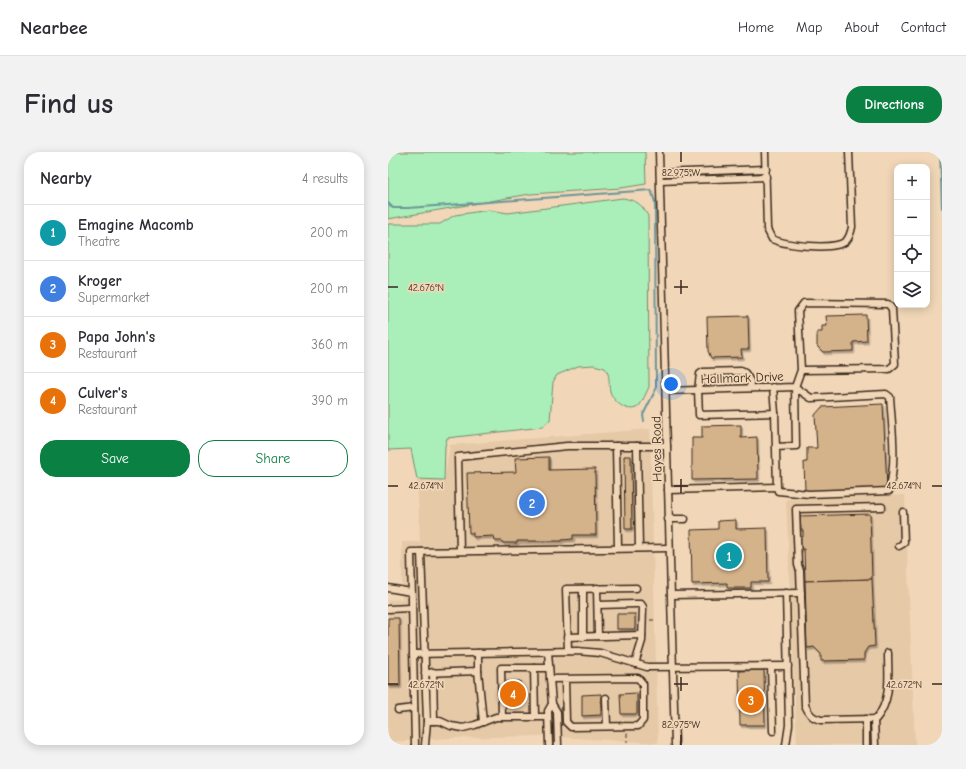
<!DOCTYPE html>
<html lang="en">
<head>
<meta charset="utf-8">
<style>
	body { margin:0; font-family:"Comic Neue",sans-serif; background:#f2f2f3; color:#2b2b33 }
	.controls { position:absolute; right:12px; top:12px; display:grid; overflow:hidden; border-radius:8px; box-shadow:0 2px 10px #0003 }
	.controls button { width:36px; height:36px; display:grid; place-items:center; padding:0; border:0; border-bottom:1px solid #e1e1e2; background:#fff; color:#2b2b33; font:20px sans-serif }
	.you { position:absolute; left:283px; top:232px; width:14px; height:14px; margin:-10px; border:3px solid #fff; border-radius:50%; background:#1a73e8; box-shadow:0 0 0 6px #1a73e833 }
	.badge { display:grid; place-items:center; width:26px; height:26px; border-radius:50%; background:#0b8043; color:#fff; font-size:13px; font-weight:700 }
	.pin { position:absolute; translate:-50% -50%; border:2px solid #fff; box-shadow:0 1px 4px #0006 }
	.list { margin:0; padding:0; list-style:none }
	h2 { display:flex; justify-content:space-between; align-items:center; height:52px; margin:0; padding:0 16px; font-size:17px }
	h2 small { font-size:13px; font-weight:400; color:#7c7c81 }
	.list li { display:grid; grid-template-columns:26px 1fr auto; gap:12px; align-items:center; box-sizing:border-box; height:56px; padding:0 16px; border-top:1px solid #e1e1e2 }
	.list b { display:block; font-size:15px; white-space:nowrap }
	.list p { margin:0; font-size:13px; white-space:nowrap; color:#7c7c81 }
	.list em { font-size:13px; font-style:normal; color:#7c7c81 }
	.actions { display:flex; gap:8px; padding:12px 16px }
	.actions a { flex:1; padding:9px 0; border:1px solid #0b8043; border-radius:16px; text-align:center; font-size:14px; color:#0b8043 }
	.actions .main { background:#0b8043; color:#fff }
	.icon { flex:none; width:22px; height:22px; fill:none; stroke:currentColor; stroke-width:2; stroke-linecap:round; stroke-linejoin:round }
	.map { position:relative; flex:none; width:554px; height:593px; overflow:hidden; border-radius:16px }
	header { display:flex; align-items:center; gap:24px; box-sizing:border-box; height:56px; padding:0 20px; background:#fff; border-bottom:1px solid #e1e1e2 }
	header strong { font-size:19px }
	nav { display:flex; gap:22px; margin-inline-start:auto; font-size:14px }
	.intro { display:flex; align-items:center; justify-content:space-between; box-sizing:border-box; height:96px; padding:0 24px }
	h1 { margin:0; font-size:28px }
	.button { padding:10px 18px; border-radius:16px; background:#0b8043; color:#fff; font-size:14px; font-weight:700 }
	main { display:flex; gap:24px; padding:0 24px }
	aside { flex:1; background:#fff; border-radius:16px; box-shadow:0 2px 10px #0003 }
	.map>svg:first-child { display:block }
</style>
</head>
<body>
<header>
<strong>Nearbee</strong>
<nav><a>Home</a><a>Map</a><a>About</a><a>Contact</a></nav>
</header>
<div class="intro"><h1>Find us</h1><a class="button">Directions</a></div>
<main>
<aside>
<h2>Nearby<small>4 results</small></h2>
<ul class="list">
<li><span class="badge" style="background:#0f9aa8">1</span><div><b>Emagine Macomb</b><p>Theatre</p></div><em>200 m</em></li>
<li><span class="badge" style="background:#3f7fe0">2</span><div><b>Kroger</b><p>Supermarket</p></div><em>200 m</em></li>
<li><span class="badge" style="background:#e8710a">3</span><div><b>Papa John's</b><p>Restaurant</p></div><em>360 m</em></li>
<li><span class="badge" style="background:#e8710a">4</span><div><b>Culver's</b><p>Restaurant</p></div><em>390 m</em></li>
</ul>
<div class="actions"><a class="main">Save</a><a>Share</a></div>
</aside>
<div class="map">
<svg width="554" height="593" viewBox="0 0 554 593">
	<defs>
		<filter id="shadow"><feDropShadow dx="1.5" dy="2.5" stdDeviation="0" flood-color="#0004"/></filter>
	</defs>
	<rect width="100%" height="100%" fill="#f1d7b8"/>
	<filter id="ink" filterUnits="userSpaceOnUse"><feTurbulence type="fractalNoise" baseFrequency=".025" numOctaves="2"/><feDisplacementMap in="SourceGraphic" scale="8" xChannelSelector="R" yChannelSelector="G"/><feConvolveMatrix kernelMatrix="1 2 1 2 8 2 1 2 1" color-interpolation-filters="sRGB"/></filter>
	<g filter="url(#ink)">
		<!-- built -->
		<g fill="#e6c9a7">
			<polygon points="552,0 554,0 554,52"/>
			<polygon points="262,277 270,591 152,584 63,586 0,590 0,448 14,447 14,390 32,390 29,327 56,328 62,293"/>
			<polygon points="517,343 527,593 409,593 398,347"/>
		</g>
		<!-- green -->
		<g fill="#aaefba" stroke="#728c6c">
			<polygon points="0,0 257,0 258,32 233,36 142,42 0,67"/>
			<path d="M235,46C249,49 253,51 260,64L261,235C258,241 255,249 251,254C241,263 224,249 222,239C220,229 223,225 217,216L206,213L190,214L169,223L165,230L162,268L154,275L59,286L57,294L56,328L29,327L23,297L0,298V72H52L67,63L101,58L120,61Z"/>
		</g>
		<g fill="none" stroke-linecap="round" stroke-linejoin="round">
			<!-- stream -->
			<g stroke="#6c9598" stroke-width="2">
				<polyline points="552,0 554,56"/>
				<polyline points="0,51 5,56 20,56 263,38 267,50 268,237 255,263 256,269"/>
			</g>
		</g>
		<!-- building -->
		<g fill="#d5b38a" stroke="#3b2a1e" filter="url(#shadow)">
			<polygon points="478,163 479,189 465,190 465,199 435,200 429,194 429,180 434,180 434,174 439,174 438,164"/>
			<polygon points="360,164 361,197 353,197 354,205 323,206 320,199 319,165"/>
			<polygon points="495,252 499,336 417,339 416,310 419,310 419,296 429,296 427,263 434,255"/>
			<polygon points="353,273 353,286 369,285 370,327 304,328 304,286 314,286 314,274"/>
			<polygon points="236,304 243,304 244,377 237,377"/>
			<polygon points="161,305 161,318 207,317 208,383 185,383 185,387 174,388 174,389 129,389 129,391 115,391 114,389 107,389 106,384 85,385 85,381 81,381 79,321 128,320 127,306"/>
			<polygon points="482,362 484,427 417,429 416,397 412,397 412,385 415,385 415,378 413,378 412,364"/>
			<polygon points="348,368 348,377 379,376 380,430 363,430 363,436 339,436 339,431 304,432 303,378 330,377 330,369"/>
			<polygon points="484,427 487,494 480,495 476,501 476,508 433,509 433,502 426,495 419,496 417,429"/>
			<rect x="229" y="462" width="18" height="15"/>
			<polygon points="0,466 11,466 12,534 0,534"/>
			<polygon points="376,518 377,573 352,573 351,519"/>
			<polygon points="132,529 132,553 120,554 120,544 117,544 118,530"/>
			<polygon points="249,541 249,562 233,562 232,542"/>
			<polygon points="213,542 213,563 194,564 194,543"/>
		</g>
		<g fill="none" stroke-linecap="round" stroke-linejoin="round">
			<defs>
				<g id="minor">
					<polyline points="271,0 287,593"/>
					<path d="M377,0L379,77L384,87C397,93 446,99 458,89C462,85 463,80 464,75L461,0"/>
					<polyline points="272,21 378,17"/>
					<polyline points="272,29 378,25"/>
					<polyline points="363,236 362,229 357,221 353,219 315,220 312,222 310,238 311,263 387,261 385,235"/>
					<polyline points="278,239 407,235 413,218 410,159 416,151 500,152 504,157 507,212 501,217 413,218"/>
					<path d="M387,261L389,335L390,339L421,342L501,339C509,310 504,275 502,245L498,242L423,246L407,235L408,294L388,295"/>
					<polyline points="228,294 230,396"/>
					<polyline points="249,294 251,396"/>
					<polyline points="280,338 389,335"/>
					<path d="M494,355L408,357L410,413L412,419L417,553C421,562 424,566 433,568L488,567C504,547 500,526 500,501"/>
					<polyline points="280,367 297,367"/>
					<polyline points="511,394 516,391 515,360"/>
					<polyline points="72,399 70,305 179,294 279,294"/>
					<polyline points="33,400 39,569 37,593"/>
					<polyline points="0,436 23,440"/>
					<polyline points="209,436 210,484"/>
					<polyline points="195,437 195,485"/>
					<polyline points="398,441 401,573 398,593"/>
					<polyline points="283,443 413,441"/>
					<polyline points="210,453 247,452 253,452 255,455 254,489 247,512"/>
					<polyline points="0,457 23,456"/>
					<polyline points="179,485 254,483"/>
					<polyline points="180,499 178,437 248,436"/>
					<polyline points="160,500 164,552 169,560 170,593"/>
					<polyline points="25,502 189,499 212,501 259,515 400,514"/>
					<polyline points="383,514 385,579"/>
					<polyline points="146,516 147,565"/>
					<polyline points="90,519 95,570"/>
					<polyline points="45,520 46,569"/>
					<polyline points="37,521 90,519 90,501"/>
					<polyline points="162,527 250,526 255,532 255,568 250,574 183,575 178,570 177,527"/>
					<polyline points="218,546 219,574"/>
					<polyline points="10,558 26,556"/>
					<polyline points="114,565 113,516 161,516"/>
					<polyline points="478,567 478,593"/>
					<polyline points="486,567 487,593"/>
					<polyline points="39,569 52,569 63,574 75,576 87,573 108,565 160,565"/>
					<polyline points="27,593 23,400 281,396"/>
					<polyline points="161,593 160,559 164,552"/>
				</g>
			</defs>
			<!-- minor casing -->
			<use href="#minor" stroke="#3b2a1e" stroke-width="9"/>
			<!-- path -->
			<g stroke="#3b2a1e" stroke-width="1" stroke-dasharray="4 3" stroke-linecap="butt">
				<polyline points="262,468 269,468"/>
				<polyline points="239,581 239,590"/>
			</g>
			<!-- minor -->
			<use href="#minor" stroke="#f1d7b8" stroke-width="6"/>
		</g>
	</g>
	<!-- ticks -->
	<path fill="none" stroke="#3b2a1e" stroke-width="1.5" d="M293,0V10M293,128V142M0,135H10M286,135H300M293,327V341M0,334H10M286,334H300M544,334H554M293,525V539M0,532H10M286,532H300M544,532H554M293,583V593"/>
	<g text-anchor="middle" stroke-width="3.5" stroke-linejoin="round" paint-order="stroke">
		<!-- street labels -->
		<g font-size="13" fill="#3b2a1e" stroke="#f1d7b8">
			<text transform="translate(354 225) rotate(-2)" y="5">Hallmark Drive</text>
			<text transform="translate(268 297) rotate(-91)" y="5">Hayes Road</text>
		</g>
	</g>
	<g font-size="10" text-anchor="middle" fill="#3b2a1e" stroke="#f1d7b8" stroke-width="3.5" stroke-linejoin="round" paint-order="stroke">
		<text x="293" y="24">82.975°W</text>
		<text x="38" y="139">42.676°N</text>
		<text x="38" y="337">42.674°N</text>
		<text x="516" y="337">42.674°N</text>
		<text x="38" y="536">42.672°N</text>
		<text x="516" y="536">42.672°N</text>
		<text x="293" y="576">82.975°W</text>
	</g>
</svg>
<div class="controls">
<button>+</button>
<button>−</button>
<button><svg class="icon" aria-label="locate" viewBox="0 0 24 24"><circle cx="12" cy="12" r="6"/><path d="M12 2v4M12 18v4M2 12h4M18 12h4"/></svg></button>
<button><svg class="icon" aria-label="layers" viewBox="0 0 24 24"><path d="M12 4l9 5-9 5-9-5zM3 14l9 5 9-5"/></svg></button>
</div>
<div class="you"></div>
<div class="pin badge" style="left:341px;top:404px;background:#0f9aa8">1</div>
<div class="pin badge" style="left:144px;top:351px;background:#3f7fe0">2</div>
<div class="pin badge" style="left:363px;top:548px;background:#e8710a">3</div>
<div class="pin badge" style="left:125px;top:542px;background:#e8710a">4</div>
</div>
</main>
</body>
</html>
